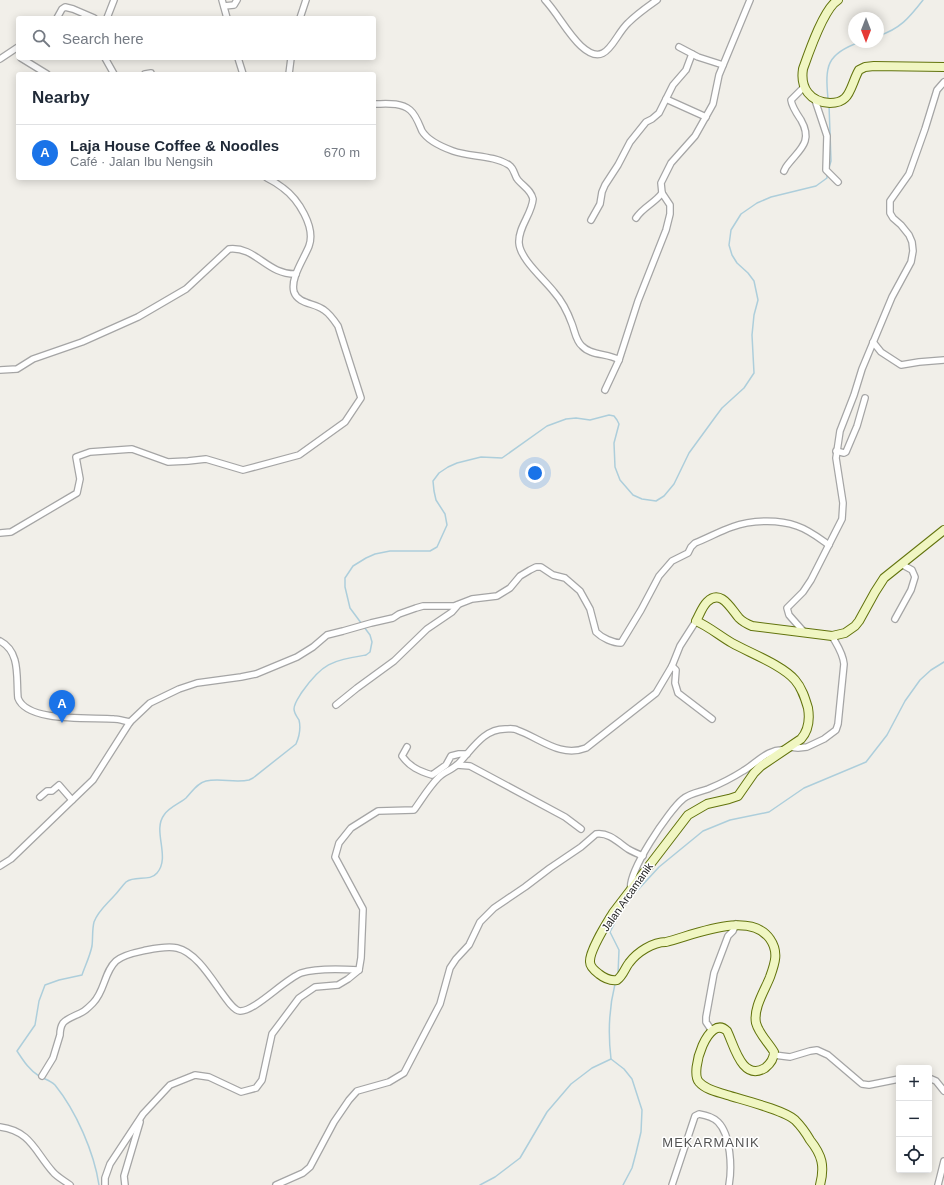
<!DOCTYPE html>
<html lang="en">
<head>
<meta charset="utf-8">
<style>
	body { margin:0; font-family:Helvetica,sans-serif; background:#f6f6f7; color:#1f2937 }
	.controls { position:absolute; right:12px; bottom:12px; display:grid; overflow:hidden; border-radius:4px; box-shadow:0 2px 10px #0003 }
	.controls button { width:36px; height:36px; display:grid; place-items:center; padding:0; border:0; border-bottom:1px solid #e0e1e3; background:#fff; color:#1f2937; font:20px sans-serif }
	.compass { position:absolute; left:848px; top:12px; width:36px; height:36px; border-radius:50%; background:#fff; box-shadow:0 2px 10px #0003; rotate:180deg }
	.you { position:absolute; left:535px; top:473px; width:14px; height:14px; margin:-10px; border:3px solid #fff; border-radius:50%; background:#1a73e8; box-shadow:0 0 0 6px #1a73e833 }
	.badge { display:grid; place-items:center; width:26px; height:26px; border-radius:50%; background:#1a73e8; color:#fff; font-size:13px; font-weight:700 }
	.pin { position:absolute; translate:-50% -33px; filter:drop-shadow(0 1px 2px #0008) }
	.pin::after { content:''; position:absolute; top:21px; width:14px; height:12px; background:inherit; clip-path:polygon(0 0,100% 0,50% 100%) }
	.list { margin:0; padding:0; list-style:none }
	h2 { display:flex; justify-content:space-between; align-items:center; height:52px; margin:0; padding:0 16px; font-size:17px }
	h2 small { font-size:13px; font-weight:400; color:#747a83 }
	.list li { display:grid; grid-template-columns:26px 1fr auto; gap:12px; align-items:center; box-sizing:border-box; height:56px; padding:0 16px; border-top:1px solid #e0e1e3 }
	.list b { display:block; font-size:15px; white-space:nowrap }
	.list p { margin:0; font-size:13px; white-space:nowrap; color:#747a83 }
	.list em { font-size:13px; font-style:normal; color:#747a83 }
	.icon { flex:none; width:22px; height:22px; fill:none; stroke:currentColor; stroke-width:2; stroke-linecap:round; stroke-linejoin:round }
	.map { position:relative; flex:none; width:944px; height:1185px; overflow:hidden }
	.search { position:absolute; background:#fff; box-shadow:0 2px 10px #0003; left:16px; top:16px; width:360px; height:44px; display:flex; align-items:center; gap:10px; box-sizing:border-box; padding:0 14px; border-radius:4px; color:#747a83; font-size:15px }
	.panel { position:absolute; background:#fff; box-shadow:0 2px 10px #0003; left:16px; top:72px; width:360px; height:108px; border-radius:4px }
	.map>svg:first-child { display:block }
</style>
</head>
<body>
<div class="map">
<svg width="944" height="1185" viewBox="0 0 944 1185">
	<rect width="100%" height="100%" fill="#f1efe9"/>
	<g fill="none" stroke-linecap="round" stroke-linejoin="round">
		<!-- stream -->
		<g stroke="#adcedb" stroke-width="1.5">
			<path d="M878,36C900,29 909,18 923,0"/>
			<path d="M828,99C825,66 826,54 860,42"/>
			<polyline points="828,171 831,161 829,105"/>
			<polyline points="618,974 619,950 610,932 624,905 659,867 703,831 730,820 769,812 804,788 866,762 887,735 905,701 920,680 931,670 944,662"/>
			<path d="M615,984C609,1008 608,1034 611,1059L624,1069L632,1079L642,1110L641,1132L636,1153L632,1168L623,1185"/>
			<path d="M99,1185C94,1152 76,1111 55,1085C50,1080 44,1079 39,1076C29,1070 23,1060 17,1051L35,1025L39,1001L45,985L59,980L82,975C85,966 90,956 92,946C93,938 92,930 94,922C98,911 106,905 114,896C118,892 122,886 126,882C135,875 150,882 157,873C171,857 152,831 164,815C169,807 179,804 186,798C192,792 197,783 206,781C220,778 235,783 249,780L253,778L296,744C299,737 301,728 299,720C297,717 294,713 294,709C294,703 299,697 302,692C323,662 332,661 366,655L370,652L372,642L370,635L350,608L345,587V578L353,566L366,558L375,554L390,551H430L437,547L447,525L445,514L436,500L434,491L433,481L439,473L448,467L457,463L481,457L502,458L547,426L566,419L576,418L590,420L609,415L614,416L617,420L619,424L614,443L615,467L620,480L633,495L642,499L656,501L664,496L674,484L689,453L716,416L722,408L744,388L754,373L752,335L754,315L758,300L754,281L748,273L737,263L732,255L729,245L731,230L741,214L757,203L771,197L816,186L827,178V174"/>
			<polyline points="480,1185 495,1177 520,1158 547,1112 571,1084 592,1068 611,1059"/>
		</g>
		<defs>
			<g id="street">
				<polyline points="222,0 227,18"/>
				<path d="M545,0C558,14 567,33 581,46C607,70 613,37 628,23C637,14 647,7 657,0"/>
				<polyline points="224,6 234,5 237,0"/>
				<polyline points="57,18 62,9 65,7 73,9 94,18"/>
				<polyline points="107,18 114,0"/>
				<polyline points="300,18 306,0"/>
				<polyline points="679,47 698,57 723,65"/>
				<polyline points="21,58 47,74"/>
				<polyline points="105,58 114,74"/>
				<polyline points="238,58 243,74"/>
				<polyline points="0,59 18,47"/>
				<polyline points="145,74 151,73"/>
				<polyline points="289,74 291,58"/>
				<polyline points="666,99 706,117"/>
				<polyline points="815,100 827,136 826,170 838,182"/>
				<path d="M374,104C386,104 400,102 410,110C416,115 419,124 422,131C428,141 442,147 453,151C470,157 493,155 509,165C515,169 514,176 518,180C524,187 531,190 533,199C532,214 518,227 519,243C520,259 544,279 554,292C562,301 568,313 572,324C575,332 576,341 582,346C591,356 608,353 619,360L638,301L666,230L670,214V205L662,193L661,183L671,163L695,136L713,104L719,75L750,0"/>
				<path d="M784,171L786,167C798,150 814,143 801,120C797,114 792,107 791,100L804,87"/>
				<path d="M636,218C643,207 655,203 662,193"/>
				<polyline points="591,220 600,204 602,192 605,185 618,165 630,142 646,122 652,119 659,113 673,85 686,70 692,54"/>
				<polyline points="873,342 881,352 901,365 919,362 944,360"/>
				<path d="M0,370L17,369L33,359L82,342L138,317L186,289L229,249C256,246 267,275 296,274"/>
				<polyline points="605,390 619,360"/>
				<polyline points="836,451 844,453 846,452 857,426 865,398"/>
				<path d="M0,533L11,532L77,493L80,479L76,457L90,452L132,449L168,462L188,461L206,459L243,470L299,455L345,422L361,398L338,326C334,320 330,314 324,310C315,303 298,304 294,292C290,278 304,259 309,246C316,227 298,199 283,188C278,184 273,181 267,178"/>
				<polyline points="895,619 911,590 915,577 912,570 901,564"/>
				<polyline points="804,632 789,615 787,608 803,592 811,580 842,519 843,503 836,458 840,431 854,395 862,369 892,297 911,262 913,251 912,242 909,235 901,225 893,218 890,213 890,201 909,174 925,129 937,90 944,82"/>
				<path d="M0,641C21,652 16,678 18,698C27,723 92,717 114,719C119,719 124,721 130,722"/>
				<polyline points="672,666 676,670 675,683 678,693 712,719"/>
				<polyline points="336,705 357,688 394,661 427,629 452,612 458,605"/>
				<path d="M407,747L402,756C410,767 419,771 432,775L446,765L451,756L459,754H467"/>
				<path d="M789,747L798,748L807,747L824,739L836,730L838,724L844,664C843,653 837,645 832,636"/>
				<polyline points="457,765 470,766 565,817 581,829"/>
				<polyline points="40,797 47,791 52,791 59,785 72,800"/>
				<path d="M0,866L11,859L93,780L130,722L150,703L179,689L197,683L241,677L256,674L297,657L313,647L327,635L343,631L371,623L393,618L399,614L416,608L423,606H454L472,599L497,596L510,588L520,576L530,570L536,567H541L553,575L565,578L580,591L590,609L596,632C602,638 613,643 621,643L641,610L659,576L672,561L688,553L691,547L695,543C708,538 720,531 732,527C751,520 778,519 797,526C809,530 819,538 829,545"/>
				<path d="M631,890C626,874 669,810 683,799C690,793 700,792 708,789C720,784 732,778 743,771C757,763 768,748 785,750"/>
				<polyline points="712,1031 706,1022 706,1017 714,973 728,936 733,931 736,924"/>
				<polyline points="774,1055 790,1057 810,1051 817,1050 828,1055 862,1084 869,1085 899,1079"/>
				<path d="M42,1076L53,1058L60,1035C60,1031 61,1026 63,1023C67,1018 78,1015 84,1011C87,1009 90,1006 93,1003C105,991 104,972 116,961C124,954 138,952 147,950C157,948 168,946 177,948C205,954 226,1010 240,1011C254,1012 285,979 301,973C316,968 343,969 359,970"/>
				<polyline points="929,1078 936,1081 944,1091"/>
				<path d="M0,1127C31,1131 35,1152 53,1172C57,1177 65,1181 70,1185"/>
				<path d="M105,1185V1178L110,1164L143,1114L170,1085L195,1075L209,1077L241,1092L256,1088L262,1080L272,1034L299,998L315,987L338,985L348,979L359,970L361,958L363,909L335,857L339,843L351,828L378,811L414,810C422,799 429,787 438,778C443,772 452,770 458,764C472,750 483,729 505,729C509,729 514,728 517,730C540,738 560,758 586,748L656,693L672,666L680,646L696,621"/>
				<polyline points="125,1185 124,1176 140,1122"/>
				<path d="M276,1185L303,1173L310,1167L334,1122L349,1100L357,1091L389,1082L404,1073L440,1004L450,968L456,959L469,945L480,922L494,908L525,887L550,868L581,847L596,834C609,832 619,843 628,849C633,852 638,854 643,856"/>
				<path d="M672,1185L695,1116L699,1114C705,1115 713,1117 718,1122C731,1135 732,1168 729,1185"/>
				<polyline points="938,1185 944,1161"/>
			</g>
			<g id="secondary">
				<path d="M838,0C824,8 809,52 803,69C800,88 810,102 830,103C835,103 841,102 845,98C851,93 854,78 859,70L865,67L874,66L944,67"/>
				<path d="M820,1185C825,1166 822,1155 810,1140C806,1133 801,1126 795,1120C784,1110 743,1100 727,1095C718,1092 706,1090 699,1082C689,1071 709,1013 727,1031C734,1045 742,1082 765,1068C770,1064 774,1059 774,1052C768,1042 759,1034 756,1023C753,1008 765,990 770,977C775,963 779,952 770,939C750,910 694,935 666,942C653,942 637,952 629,963C625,968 623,976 617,980C610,981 604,978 599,974C595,971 590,967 590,962C589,951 607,923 613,913L688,815L707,804L729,799L738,796L754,773L761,766L801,739C809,730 810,720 808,708C805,698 802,688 795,680C782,665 750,653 732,643C720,636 708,626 696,621C700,614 702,607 707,602C721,588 731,609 739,618C743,622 747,624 752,626L832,636L845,633L855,626L859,621L875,592L884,578L944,530"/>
			</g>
		</defs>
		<!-- street casing -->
		<use href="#street" stroke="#a5a5a5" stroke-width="8"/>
		<!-- secondary casing -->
		<use href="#secondary" stroke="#62730d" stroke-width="10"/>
		<!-- street -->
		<use href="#street" stroke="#fff" stroke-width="5.5"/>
		<!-- secondary -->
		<use href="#secondary" stroke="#f0f6c2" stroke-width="8"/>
	</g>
	<g text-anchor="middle" stroke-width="3" stroke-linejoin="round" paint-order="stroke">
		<!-- street labels -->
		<g font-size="11" fill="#212121" stroke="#fff">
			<text transform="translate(627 897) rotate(-55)" y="4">Jalan Arcamanik</text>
		</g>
		<!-- quarter labels -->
		<g font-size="13" letter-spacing="1" fill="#545454" stroke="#fff">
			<text x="711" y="1147">MEKARMANIK</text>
		</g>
	</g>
</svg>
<div class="controls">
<button>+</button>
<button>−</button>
<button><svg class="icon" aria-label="locate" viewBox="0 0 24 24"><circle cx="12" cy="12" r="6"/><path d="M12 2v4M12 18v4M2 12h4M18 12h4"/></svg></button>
</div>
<svg class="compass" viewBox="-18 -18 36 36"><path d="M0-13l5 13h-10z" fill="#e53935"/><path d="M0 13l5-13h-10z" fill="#747a83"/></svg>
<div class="you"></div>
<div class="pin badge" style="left:62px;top:723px">A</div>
<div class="search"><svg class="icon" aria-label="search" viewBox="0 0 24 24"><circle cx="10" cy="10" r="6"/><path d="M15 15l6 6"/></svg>Search here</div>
<section class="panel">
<h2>Nearby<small></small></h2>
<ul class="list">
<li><span class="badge">A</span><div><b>Laja House Coffee &amp; Noodles</b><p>Café · Jalan Ibu Nengsih</p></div><em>670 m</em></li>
</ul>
</section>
</div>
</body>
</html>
